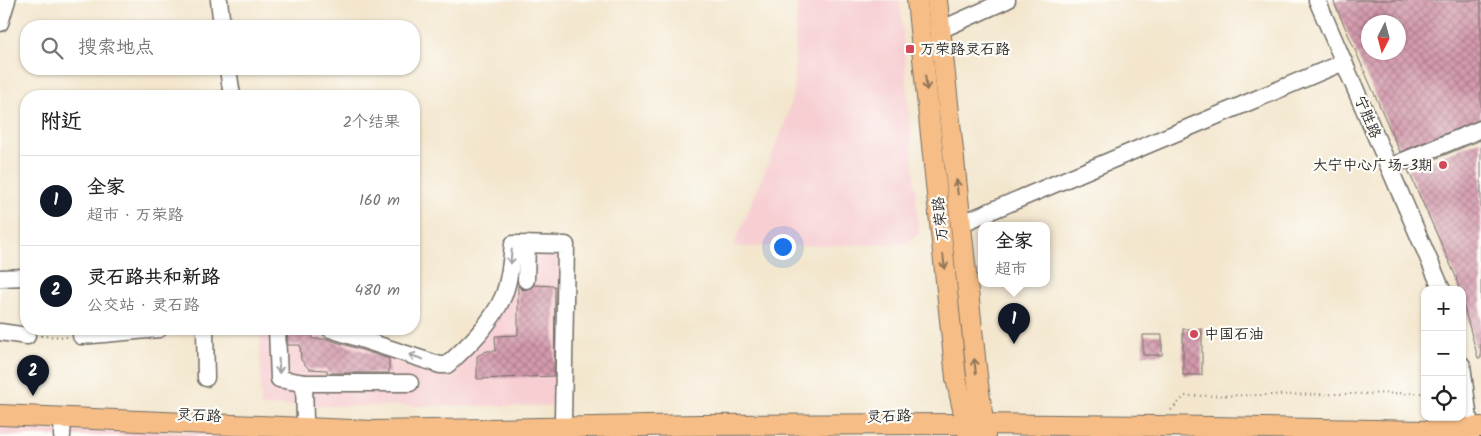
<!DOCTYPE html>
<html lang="zh">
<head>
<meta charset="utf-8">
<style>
	body { margin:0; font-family:Kalam,"LXGW WenKai TC",sans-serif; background:#f6f6f6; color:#222 }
	.controls { position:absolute; right:15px; bottom:15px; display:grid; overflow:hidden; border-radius:10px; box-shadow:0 1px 4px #0004 }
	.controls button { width:45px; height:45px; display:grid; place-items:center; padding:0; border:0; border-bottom:1px solid #e0e0e0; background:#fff; color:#222; font:25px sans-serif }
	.compass { position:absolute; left:1361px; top:15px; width:45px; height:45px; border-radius:50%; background:#fff; box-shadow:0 1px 4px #0004; rotate:186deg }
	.you { position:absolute; left:782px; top:246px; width:18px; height:18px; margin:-12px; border:4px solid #fff; border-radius:50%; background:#1a73e8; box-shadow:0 0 0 8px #1a73e833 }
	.badge { display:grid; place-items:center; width:32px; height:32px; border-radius:50%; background:#111827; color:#fff; font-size:16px; font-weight:700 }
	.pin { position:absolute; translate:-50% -41px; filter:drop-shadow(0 1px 2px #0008) }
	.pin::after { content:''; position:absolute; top:26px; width:18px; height:15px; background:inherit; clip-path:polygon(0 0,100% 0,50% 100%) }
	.popup { position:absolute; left:978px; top:222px; width:72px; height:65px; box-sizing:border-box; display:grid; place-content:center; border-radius:10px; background:#fff; filter:drop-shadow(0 1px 4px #0005); font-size:16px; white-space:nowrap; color:#767676 }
	.popup b { font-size:19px; color:#222 }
	.popup::after { content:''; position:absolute; left:50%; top:100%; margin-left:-10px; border:10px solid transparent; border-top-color:#fff }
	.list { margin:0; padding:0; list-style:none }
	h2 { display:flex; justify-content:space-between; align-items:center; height:65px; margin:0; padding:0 20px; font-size:21px }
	h2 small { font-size:16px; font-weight:400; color:#767676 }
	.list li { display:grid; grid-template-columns:32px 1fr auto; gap:15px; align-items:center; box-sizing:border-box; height:90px; padding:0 20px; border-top:1px solid #e0e0e0 }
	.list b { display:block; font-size:19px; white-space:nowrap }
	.list p { margin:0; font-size:16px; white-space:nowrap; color:#767676 }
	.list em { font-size:16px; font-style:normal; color:#767676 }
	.icon { flex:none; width:28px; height:28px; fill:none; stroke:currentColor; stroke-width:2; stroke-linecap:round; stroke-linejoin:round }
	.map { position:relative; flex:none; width:1481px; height:436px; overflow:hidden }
	.search { position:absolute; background:#fff; box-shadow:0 1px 4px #0004; left:20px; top:20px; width:400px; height:55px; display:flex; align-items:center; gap:12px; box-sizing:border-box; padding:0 18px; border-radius:20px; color:#767676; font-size:19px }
	.panel { position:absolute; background:#fff; box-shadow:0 1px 4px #0004; left:20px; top:90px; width:400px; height:245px; border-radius:20px }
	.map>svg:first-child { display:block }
</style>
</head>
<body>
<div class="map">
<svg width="1481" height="436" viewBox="0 0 1481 436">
	<defs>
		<pattern id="building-cross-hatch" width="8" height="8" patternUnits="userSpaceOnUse" patternTransform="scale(1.25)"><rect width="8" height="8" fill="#d49aad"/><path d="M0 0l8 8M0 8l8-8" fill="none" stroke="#ac7e8d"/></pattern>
	</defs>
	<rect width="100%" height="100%" fill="#fdfcf7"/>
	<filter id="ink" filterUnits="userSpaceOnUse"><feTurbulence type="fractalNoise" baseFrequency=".02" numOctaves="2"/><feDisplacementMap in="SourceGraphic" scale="10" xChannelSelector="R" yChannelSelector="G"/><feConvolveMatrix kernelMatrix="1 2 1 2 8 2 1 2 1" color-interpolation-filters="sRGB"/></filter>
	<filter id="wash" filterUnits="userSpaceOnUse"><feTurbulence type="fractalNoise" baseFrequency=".0096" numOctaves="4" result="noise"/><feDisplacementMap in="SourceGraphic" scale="20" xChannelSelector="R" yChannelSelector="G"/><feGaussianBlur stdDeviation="1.12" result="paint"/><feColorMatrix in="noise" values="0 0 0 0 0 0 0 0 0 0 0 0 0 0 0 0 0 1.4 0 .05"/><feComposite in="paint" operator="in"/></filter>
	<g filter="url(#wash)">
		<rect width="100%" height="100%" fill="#f3e6cd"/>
		<!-- built -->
		<g fill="#f7cfd3">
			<polygon points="797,0 900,0 919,234 904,244 733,247 784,126 794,91"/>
			<polygon points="511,241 564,243 558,406 261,406 260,329 347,329 444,363 479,329 500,296"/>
			<polygon points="0,426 54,430 559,436 0,436"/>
		</g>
		<g id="blocks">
			<!-- building -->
			<g fill="url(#building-cross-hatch)" fill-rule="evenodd">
				<path d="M1333,0H1481V119L1400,152ZM1368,22H1398V52H1368Z"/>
				<polygon points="1481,140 1481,358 1478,358 1462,300 1462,290 1459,290 1456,277 1408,170"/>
				<polygon points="518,285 521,289 526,290 534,285 555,286 554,376 477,379 477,356 487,351 496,351 495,336 518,335"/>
				<polygon points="287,329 312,329 312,339 327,339 389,359 389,373 327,373 327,370 309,369 301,360 300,345 288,345"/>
				<rect x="1183" y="329" width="19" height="46"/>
				<rect x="1143" y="335" width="19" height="20"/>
			</g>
		</g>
	</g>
	<g filter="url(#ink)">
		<use href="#blocks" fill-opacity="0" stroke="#716c64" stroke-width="1"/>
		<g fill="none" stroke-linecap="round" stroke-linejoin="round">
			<defs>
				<g id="minor">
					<polyline points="219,0 222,26"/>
					<polyline points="1317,0 1442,290"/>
					<polyline points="0,23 7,0"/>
					<polyline points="940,30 1007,0"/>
					<polyline points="228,69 232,96"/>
					<polyline points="1389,167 1481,129"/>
					<polyline points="960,224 1344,62"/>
					<polyline points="0,278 26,277"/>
					<polyline points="526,280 527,244"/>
					<polyline points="205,329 206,378"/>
					<polyline points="277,329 279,379 304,383"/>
					<path d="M330,329L440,365H447C469,345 491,324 503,297C510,280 511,261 513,244L566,245L563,420"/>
					<polyline points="0,332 27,336"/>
					<polyline points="81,336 159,329"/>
					<polyline points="1462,365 1471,436"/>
					<polyline points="305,420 304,383 410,383"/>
					<polyline points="62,436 63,418"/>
				</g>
				<g id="major">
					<polyline points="917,0 956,378 969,436"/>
					<polyline points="937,0 977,376 985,436"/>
					<polyline points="0,415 374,431 699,425 966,424 1156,426 1427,431 1481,427"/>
				</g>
			</defs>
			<!-- minor casing -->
			<use href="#minor" stroke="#716c64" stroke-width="19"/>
			<!-- major casing -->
			<use href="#major" stroke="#716c64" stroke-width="22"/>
			<!-- path -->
			<g stroke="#716c64" stroke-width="2" stroke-dasharray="1 4" stroke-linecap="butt">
				<polyline points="41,336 69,337"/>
				<polyline points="1171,410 1185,396 1425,393"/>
			</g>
			<!-- minor -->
			<use href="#minor" stroke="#fff" stroke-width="16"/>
			<!-- major -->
			<use href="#major" stroke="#f6be86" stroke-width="20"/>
		</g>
		<!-- one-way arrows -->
		<defs><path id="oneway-shaft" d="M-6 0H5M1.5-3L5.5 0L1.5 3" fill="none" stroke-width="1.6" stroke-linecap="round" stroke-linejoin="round" transform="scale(1.25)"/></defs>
		<g stroke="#907458">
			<use href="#oneway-shaft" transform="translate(926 83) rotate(84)"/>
			<use href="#oneway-shaft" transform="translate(957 187) rotate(-96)"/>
			<use href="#oneway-shaft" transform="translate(944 262) rotate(84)"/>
			<use href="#oneway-shaft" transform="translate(975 366) rotate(-96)"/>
		</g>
		<g stroke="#a0a0a0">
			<use href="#oneway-shaft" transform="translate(511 257) rotate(96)"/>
			<use href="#oneway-shaft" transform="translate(416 357) rotate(-162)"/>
			<use href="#oneway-shaft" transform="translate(279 366) rotate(87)"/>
		</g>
	</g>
	<!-- markers -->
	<g fill="#d1495b" stroke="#fdfcf7" stroke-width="2">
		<rect x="905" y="44" width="10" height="10" rx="2.5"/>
		<circle cx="1443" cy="165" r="5"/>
		<circle cx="1194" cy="334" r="5"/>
	</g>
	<g text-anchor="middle" stroke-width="4.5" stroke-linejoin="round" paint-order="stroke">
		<!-- poi labels -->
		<g font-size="15" fill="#2b2b2b" stroke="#fdfcf7" text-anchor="start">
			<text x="920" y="54">万荣路灵石路</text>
			<text x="1433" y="170" text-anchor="end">大宁中心广场-3期</text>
			<text x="1204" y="339">中国石油</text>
		</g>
		<!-- street labels -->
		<g font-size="15" fill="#2b2b2b" stroke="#fdfcf7">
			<text transform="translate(1368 117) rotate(67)" y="5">宁胜路</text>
			<text transform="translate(940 219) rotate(-96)" y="5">万荣路</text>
			<text transform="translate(199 415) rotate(3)" y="5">灵石路</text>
			<text transform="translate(889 416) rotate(-1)" y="5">灵石路</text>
		</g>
	</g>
</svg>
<div class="controls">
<button>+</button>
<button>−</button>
<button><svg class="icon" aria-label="locate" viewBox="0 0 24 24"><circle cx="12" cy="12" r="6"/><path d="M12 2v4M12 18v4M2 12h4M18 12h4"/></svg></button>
</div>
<svg class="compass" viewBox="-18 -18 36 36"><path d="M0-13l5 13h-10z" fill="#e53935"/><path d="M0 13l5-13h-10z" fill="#767676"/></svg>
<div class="you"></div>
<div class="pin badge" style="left:1014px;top:344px">1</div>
<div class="popup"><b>全家</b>超市</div>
<div class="pin badge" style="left:33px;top:396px">2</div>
<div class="search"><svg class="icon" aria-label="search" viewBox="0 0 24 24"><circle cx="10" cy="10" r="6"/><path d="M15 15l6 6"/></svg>搜索地点</div>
<section class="panel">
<h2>附近<small>2个结果</small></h2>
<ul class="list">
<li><span class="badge">1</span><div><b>全家</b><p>超市 · 万荣路</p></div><em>160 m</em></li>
<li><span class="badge">2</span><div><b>灵石路共和新路</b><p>公交站 · 灵石路</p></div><em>480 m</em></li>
</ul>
</section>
</div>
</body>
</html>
